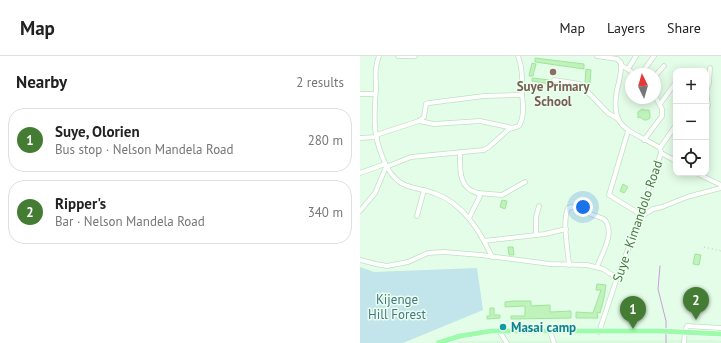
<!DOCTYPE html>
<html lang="en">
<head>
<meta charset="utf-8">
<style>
	body { margin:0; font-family:"PT Sans",sans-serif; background:#f6f6f6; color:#222 }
	.controls { position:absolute; right:12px; top:12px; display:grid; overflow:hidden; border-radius:8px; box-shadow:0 2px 10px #0003 }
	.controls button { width:36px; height:36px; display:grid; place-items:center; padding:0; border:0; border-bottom:1px solid #e0e0e0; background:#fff; color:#222; font:20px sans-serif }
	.compass { position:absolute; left:265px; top:12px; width:36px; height:36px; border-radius:50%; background:#fff; box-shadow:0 2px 10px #0003; rotate:355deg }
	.you { position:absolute; left:223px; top:151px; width:14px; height:14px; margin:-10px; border:3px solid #fff; border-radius:50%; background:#1a73e8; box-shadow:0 0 0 6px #1a73e833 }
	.badge { display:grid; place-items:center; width:26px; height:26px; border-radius:50%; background:#447c33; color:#fff; font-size:13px; font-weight:700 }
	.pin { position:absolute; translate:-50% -33px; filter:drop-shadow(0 1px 2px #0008) }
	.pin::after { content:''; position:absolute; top:21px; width:14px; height:12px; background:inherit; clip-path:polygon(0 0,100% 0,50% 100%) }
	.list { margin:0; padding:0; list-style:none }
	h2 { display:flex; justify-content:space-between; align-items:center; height:52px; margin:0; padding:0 16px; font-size:17px }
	h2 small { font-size:13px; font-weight:400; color:#767676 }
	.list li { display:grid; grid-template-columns:26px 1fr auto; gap:12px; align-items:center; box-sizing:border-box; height:64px; margin:0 8px 8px; padding:0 8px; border:1px solid #e0e0e0; border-radius:16px }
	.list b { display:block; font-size:15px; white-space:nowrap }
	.list p { margin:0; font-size:13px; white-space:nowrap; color:#767676 }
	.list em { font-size:13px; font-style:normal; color:#767676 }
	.icon { flex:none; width:22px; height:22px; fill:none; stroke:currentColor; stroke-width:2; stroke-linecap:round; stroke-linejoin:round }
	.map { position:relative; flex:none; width:361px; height:287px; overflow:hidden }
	header { display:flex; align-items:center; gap:24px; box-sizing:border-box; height:56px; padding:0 20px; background:#fff; border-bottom:1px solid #e0e0e0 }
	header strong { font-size:19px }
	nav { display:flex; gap:22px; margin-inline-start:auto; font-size:14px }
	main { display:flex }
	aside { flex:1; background:#fff }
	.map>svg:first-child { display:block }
</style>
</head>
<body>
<header>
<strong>Map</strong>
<nav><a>Map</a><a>Layers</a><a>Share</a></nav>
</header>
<main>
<aside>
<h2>Nearby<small>2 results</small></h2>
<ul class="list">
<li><span class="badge">1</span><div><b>Suye, Olorien</b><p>Bus stop · Nelson Mandela Road</p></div><em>280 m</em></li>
<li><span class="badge">2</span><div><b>Ripper's</b><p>Bar · Nelson Mandela Road</p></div><em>340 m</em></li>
</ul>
</aside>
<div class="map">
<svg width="361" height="287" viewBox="0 0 361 287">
	<rect width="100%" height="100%" fill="#e4fde8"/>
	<!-- residential -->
	<polygon fill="#d9f9dc" points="354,284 361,285 361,287 94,287 99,285"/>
	<!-- green -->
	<polygon fill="#c2e5eb" points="0,211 14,216 117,212 123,254 43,287 0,287"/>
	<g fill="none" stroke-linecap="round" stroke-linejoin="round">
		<!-- stream -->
		<g stroke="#c79ed9" stroke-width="1">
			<polyline points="300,210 298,233 306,265 306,274"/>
			<polyline points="306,287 306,277"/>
		</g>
	</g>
	<!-- building -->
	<g fill="#bff3bb" stroke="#a1e59b">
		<polygon points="175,2 224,8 224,13 175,6"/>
		<polygon points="172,7 176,8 173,20 169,20"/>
		<polygon points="226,13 231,14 230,27 225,27"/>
		<polygon points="172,22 190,24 189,28 172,25"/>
		<polygon points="282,53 284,54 289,54 290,58 290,62 287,64 284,64 280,61 278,62 278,56"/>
		<polygon points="263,128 268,131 264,137 260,135"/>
		<polygon points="142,144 147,145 145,153 140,151"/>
		<polygon points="148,191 153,191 154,199 149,199"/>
		<polygon points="335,198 341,199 339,209 333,208"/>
		<polygon points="237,228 246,229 244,242 240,257 237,256 238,262 216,262 216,256 233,257 241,234 236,234"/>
		<polygon points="153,245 171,245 171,250 190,249 190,256 211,255 211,262 151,263 151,260 165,260 165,250 145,251 145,246"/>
		<polygon points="130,252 134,252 134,259 140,259 140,262 127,263 127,260 130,260"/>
	</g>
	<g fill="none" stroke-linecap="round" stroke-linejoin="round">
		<defs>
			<g id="minor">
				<path d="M19,0C14,13 16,20 16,33C15,46 14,59 15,72C16,86 25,113 35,122C45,133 61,132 74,137C103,147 120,175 132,201"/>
				<polyline points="38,0 55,0"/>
				<path d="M237,0L257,3L261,7C262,15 259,26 257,34C249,75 272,74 300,92L301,97L270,188L257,222L239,276"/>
				<polyline points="261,9 275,18"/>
				<polyline points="268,13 276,0"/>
				<polyline points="281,18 294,0"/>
				<polyline points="295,20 304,10"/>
				<polyline points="194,24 220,28 248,57 258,63"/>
				<polyline points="0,38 15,38"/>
				<polyline points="300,48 316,26"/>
				<polyline points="346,55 348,49 346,35 349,27 350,12"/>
				<polyline points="59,65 74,68 120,65 153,72"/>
				<polyline points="268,75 249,139 280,158"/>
				<polyline points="16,79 59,65 64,61 66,48 69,47 124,40 162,39"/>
				<polyline points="0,82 17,81"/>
				<polyline points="284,84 302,60 302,53 295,40"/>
				<polyline points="300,92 316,69"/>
				<path d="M100,96C100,112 98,133 118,137L120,140L109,162"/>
				<polyline points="301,97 316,105"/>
				<polyline points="0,117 25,108"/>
				<polyline points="336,117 361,129"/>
				<polyline points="118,137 142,139 165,126"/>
				<path d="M0,155L15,137L26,111L51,101L124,94L129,91L149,73L159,70C165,59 163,49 162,38C162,25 163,13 158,0"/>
				<polyline points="57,160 64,134"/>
				<polyline points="279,162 293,153 302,151 327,141 361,132"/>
				<polyline points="176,179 176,161 179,150"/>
				<polyline points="124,185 185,178 206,173"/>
				<polyline points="0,204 16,208 27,210 48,206 68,197 84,196 121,199 190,208 227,209 243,213 257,222"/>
				<path d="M209,209C208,193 202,166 208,152L212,151L244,163C256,176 242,197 237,211"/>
				<polyline points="139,275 147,287"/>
				<polyline points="190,275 194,287"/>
				<polyline points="324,287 325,276 327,270 361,272"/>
			</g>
			<polyline id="major" points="78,287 100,280 131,275 300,275 361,278"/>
		</defs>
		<!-- minor casing -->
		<use href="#minor" stroke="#c0e1c1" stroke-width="5.5"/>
		<!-- major casing -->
		<use href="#major" stroke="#fff" stroke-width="6"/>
		<!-- path -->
		<polyline stroke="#a2d89e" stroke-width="1" stroke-dasharray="1 3" stroke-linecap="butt" points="344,191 361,195"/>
		<!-- minor -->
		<use href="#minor" stroke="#fff" stroke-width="4"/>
		<!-- major -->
		<use href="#major" stroke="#9cfcac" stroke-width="5"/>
	</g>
	<!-- markers -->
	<circle fill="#8d6e63" stroke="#ebffee" stroke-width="1.5" cx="193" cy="16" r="4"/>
	<circle fill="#0f9aa8" stroke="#ebffee" stroke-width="1.5" cx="143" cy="271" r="4"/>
	<g text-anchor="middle" stroke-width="3" stroke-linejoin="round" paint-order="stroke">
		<!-- education labels -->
		<g font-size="13" font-weight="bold" fill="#785e54" stroke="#ebffee">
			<text x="193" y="35">Suye Primary<tspan x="193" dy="15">School</tspan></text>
		</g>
		<!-- street labels -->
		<g font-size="13" fill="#4e7649" stroke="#ebffee">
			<text transform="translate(277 165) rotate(-71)" y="5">Suye - Kimandolo Road</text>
		</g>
		<!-- park labels -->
		<g font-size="13" fill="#467788" stroke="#ebffee">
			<text x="37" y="248">Kijenge<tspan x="37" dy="15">Hill Forest</tspan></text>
		</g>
		<!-- culture labels -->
		<g font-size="13" font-weight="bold" fill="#0d838f" stroke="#ebffee" text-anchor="start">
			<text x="151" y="276">Masai camp</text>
		</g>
	</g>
</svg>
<div class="controls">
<button>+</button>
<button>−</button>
<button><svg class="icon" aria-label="locate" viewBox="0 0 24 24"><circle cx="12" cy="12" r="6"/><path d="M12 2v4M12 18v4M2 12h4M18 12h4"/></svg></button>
</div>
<svg class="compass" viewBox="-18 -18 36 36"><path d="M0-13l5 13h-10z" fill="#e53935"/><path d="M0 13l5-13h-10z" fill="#767676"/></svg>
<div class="you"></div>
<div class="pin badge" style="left:273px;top:273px">1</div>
<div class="pin badge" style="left:336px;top:264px">2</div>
</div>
</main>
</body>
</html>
